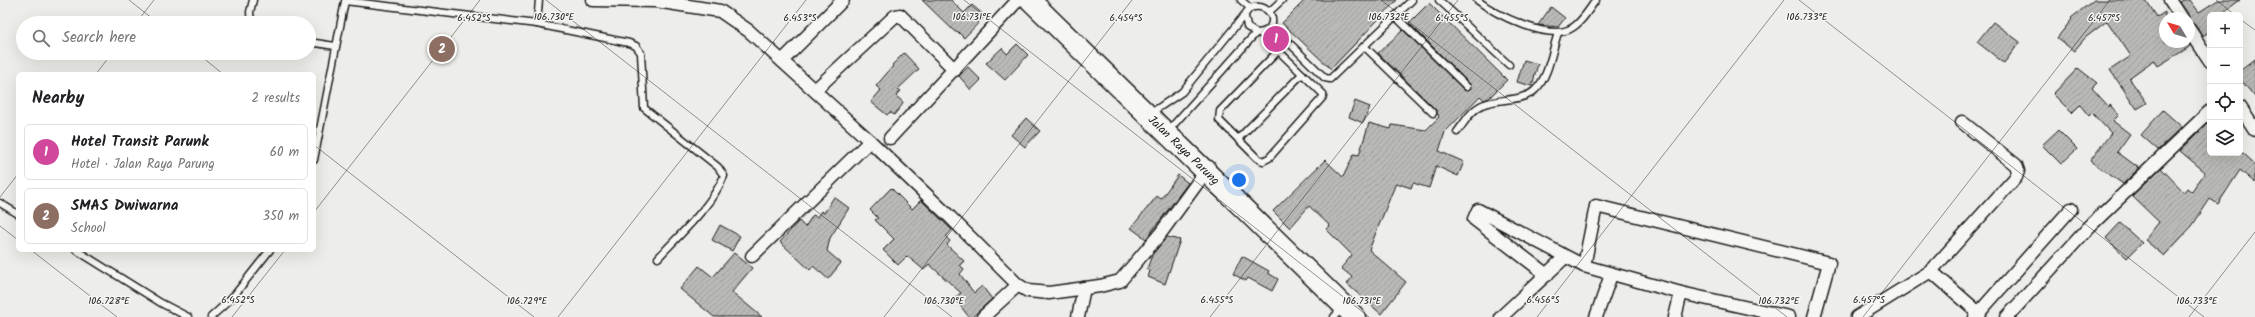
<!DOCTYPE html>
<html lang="en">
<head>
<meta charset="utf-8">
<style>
	body { margin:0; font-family:Kalam,sans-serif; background:#f2f2f2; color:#202124 }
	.controls { position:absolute; right:12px; top:12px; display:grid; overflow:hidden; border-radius:6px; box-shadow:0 4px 16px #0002 }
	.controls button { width:36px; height:36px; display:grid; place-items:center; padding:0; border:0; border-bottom:1px solid #e0e0e0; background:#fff; color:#202124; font:20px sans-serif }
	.compass { position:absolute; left:2159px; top:12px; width:36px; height:36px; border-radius:50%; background:#fff; box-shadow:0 4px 16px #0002; rotate:308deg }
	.you { position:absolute; left:1239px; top:180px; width:14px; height:14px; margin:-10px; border:3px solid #fff; border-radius:50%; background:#1a73e8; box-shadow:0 0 0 6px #1a73e833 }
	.badge { display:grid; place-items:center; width:26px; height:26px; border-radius:50%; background:#2563eb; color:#fff; font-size:13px; font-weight:700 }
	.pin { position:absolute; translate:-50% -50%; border:2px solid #fff; box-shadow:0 1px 4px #0006 }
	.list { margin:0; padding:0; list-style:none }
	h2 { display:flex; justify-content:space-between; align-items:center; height:52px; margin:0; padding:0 16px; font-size:17px }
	h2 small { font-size:13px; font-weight:400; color:#757577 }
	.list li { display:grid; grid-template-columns:26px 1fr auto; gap:12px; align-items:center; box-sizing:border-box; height:56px; margin:0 8px 8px; padding:0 8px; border:1px solid #e0e0e0; border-radius:6px }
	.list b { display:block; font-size:15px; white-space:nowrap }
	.list p { margin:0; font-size:13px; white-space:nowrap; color:#757577 }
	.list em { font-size:13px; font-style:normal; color:#757577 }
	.icon { flex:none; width:22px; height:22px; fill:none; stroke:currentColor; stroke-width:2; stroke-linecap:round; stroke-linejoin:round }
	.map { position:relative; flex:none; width:2255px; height:317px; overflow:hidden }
	.search { position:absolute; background:#fff; box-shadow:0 4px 16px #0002; left:16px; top:16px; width:300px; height:44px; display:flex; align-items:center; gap:10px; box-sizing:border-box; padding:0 14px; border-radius:22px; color:#757577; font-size:15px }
	.panel { position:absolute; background:#fff; box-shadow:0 4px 16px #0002; left:16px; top:72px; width:300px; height:180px; border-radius:6px }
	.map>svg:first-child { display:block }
</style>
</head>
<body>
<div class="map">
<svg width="2255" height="317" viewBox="0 0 2255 317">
	<defs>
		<pattern id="building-hatch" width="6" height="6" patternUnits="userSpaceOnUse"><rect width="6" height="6" fill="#b9b9b6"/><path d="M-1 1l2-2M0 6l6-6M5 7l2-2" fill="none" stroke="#9e9e9c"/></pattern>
	</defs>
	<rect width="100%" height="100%" fill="#edede9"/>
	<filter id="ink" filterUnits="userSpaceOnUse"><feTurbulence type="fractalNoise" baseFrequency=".025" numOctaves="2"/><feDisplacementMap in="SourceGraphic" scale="8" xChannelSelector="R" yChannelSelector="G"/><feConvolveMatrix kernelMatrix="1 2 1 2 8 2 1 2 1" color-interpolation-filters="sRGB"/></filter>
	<g filter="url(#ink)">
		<!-- building -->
		<g fill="url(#building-hatch)" stroke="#1c1c1c">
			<polygon points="922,0 951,0 964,13 972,5 985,16 964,38 957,31 955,32"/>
			<polygon points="1305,0 1397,0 1331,69 1282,23"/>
			<polygon points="2094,0 2146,0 2157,17 2165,12 2165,42 2189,42 2191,46 2158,66 2154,60 2129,78 2147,103 2137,109 2110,70 2131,56 2107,21 2085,38 2074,51 2057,38 2072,19 2071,18"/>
			<polygon points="2183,0 2190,0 2199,12 2218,0 2240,0 2220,15 2210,15 2210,31 2203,36 2195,25 2189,22 2188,14 2180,2"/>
			<polygon points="1429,3 1507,80 1489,98 1484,100 1480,96 1445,132 1439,151 1464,162 1458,176 1436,166 1429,188 1413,183 1411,188 1396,183 1369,250 1406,282 1381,314 1347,284 1352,277 1341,268 1352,255 1326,229 1330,226 1309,206 1290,228 1273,211 1325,160 1343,177 1354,154 1359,155 1369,123 1391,129 1392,125 1426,130 1439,117 1436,110 1378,53 1403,30 1464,90 1470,90 1470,84 1409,23"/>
			<polygon points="1551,7 1565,18 1558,27 1538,25"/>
			<polygon points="1993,22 2020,42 2004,63 1977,42"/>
			<polygon points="1017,44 1028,55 1005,80 986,63 1002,48 1007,54"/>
			<polygon points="904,53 919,69 898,89 901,91 896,96 903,102 902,105 894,115 890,112 887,115 871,102 881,90 876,86 893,66 892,65"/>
			<polygon points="2255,59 2255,97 2240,79 2240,71"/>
			<polygon points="1524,60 1538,64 1532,86 1517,82"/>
			<polygon points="968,67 981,80 971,90 959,76"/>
			<polygon points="2078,68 2097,83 2092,88 2109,107 2110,105 2119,115 2113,121 2130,134 2117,152 2139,168 2123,184 2090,161 2111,133 2092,113 2089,116 2080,105 2072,113 2053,94"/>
			<polygon points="1355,101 1370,107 1363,123 1349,117"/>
			<polygon points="2163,110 2182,127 2158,150 2141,135"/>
			<polygon points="1026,118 1040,131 1025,147 1011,135"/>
			<polygon points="2210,121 2210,153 2243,153 2255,164 2255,183 2240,170 2218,204 2210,199 2192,226 2164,256 2145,240 2159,222 2132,196 2161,168 2184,192 2187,188 2192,192 2205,172 2180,151"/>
			<polygon points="2058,130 2077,149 2061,164 2042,145"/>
			<polygon points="1178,175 1188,183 1146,239 1131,228 1157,196 1161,199"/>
			<polygon points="891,188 912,209 921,200 952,230 946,237 950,241 947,245 964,261 960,265 964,269 960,274 974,293 982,286 992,299 972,317 969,317 954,298 961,293 929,264 924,270 907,256 898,265 883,250 894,239 875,220 878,218 870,210"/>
			<polygon points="834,197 849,208 830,238 827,251 841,263 828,279 813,266 810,270 780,242 799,221 805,227 813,215 817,217 821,211 824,213"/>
			<polygon points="2120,223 2142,243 2127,258 2106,238"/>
			<polygon points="720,225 740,236 732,251 712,240"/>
			<polygon points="1167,237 1180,240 1165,284 1148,277 1150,271 1147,269 1152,255"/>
			<polygon points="734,253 752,268 732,292 762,317 714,317 680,289 699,266 713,277"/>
			<polygon points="1242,256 1269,271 1268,273 1278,279 1272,291 1248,278 1246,281 1233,274"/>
		</g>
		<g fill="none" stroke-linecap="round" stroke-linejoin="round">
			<defs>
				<g id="service">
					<path d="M539,0L537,24L629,43L636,46L641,53L644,108L718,167L724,176C711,207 680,234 658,258"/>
					<polyline points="1241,0 1250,8"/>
					<polyline points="1439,0 1509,65"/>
					<path d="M1477,0C1495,14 1548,41 1570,29C1581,24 1589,9 1596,0"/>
					<polyline points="1270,11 1282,0"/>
					<polyline points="1395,16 1467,87"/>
					<polyline points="251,23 250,12 253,0"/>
					<polyline points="1271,25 1325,78 1330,79 1412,0"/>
					<polyline points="309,42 335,46"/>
					<polyline points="1364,46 1433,113"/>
					<polyline points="1278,51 1220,111 1219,120 1238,139 1302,74"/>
					<path d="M1151,113L1182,92L1250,8C1274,0 1282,33 1256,33L1247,27L1245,16"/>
					<polyline points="1168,131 1256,33"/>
					<path d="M1457,132C1464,123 1471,110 1482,105C1498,98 1523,102 1535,90C1549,77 1552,50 1558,33"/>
					<polyline points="1238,139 1257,158 1263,161 1269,158 1323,97 1323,94 1260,33"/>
					<polyline points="314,160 345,1 537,24"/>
					<polyline points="0,203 18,214"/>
					<polyline points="76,250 161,303 188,317"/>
					<polyline points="211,317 232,298 270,250"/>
					<polyline points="1334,317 1343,307"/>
				</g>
				<g id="minor">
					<polyline points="593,0 656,1 720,11 749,31 870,141 951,218 1018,285 1028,291 1049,293 1100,286 1120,281 1160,234 1209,167"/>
					<polyline points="2170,0 2182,18"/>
					<polyline points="2189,29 2210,61"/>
					<polyline points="782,61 843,0"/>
					<polyline points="815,90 895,16 900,15 955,70"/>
					<polyline points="2240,107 2255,130"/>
					<polyline points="890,138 1018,0"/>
					<polyline points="752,256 870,141"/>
					<polyline points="1584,266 1596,206 1829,263 1814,317"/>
					<polyline points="1931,271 1980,314"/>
					<polyline points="1547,275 1474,219 1478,210 1584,266 1681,293 1789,317"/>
					<polyline points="983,317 1018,285"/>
					<polyline points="1078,317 1084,288"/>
					<polyline points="1501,317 1564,258"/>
					<polyline points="1596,317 1611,275"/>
					<polyline points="1675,317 1681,293"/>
					<polyline points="1857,317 1931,271 2016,177 2018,171 2016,165 1962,122"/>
					<polyline points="1975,317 2071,209"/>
					<polyline points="2007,317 2090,226 2210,111"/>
				</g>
				<polyline id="trunk" points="1030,0 1355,317"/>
			</defs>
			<!-- service casing -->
			<use href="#service" stroke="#1c1c1c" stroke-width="9"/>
			<!-- minor casing -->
			<use href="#minor" stroke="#1c1c1c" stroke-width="15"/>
			<!-- trunk casing -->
			<use href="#trunk" stroke="#1c1c1c" stroke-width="23"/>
			<!-- service -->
			<use href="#service" stroke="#f6f6f2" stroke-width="6"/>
			<!-- minor -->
			<use href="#minor" stroke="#f6f6f2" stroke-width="12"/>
			<!-- trunk -->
			<use href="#trunk" stroke="#f6f6f2" stroke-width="20"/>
		</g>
	</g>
	<!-- ticks -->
	<path fill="none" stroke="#1c1c1c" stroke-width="1" stroke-opacity="0.45" d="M129,0L158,23M546,0L952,317M964,0L1369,317M1381,0L1787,317M1799,0L2204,317M2216,0L2235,15M2240,19L2255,30M136,23L154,0M197,53L223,74M96,74L112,53M314,145L534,317M0,197L18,174M314,212L480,0M0,226L18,240M31,250L117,317M232,317L285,250M558,317L806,0M884,317L1132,0M1210,317L1458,0M1537,317L1784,0M1863,317L2110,0M2189,317L2255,232"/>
	<g text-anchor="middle" stroke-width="3" stroke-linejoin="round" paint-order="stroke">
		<!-- street labels -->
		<g font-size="12" fill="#1c1c1c" stroke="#f6f6f2">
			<text transform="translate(1184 150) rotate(44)" y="4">Jalan Raya Parung</text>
		</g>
	</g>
	<g font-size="10" text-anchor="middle" fill="#1c1c1c" stroke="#f6f6f2" stroke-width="3" stroke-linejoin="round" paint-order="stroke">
		<text x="554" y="20">106.730°E</text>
		<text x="1389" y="20">106.732°E</text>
		<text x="1807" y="20">106.733°E</text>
		<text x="972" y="20">106.731°E</text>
		<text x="2104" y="21">6.457°S</text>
		<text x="474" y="21">6.452°S</text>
		<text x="800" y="21">6.453°S</text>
		<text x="1126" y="21">6.454°S</text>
		<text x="1452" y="21">6.455°S</text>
		<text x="238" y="303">6.452°S</text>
		<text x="1217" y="303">6.455°S</text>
		<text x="1543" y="303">6.456°S</text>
		<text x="1869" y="303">6.457°S</text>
		<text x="109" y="304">106.728°E</text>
		<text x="527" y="304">106.729°E</text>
		<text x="944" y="304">106.730°E</text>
		<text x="1362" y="304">106.731°E</text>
		<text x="1779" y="304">106.732°E</text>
		<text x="2197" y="304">106.733°E</text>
	</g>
</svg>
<div class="controls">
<button>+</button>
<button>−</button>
<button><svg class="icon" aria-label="locate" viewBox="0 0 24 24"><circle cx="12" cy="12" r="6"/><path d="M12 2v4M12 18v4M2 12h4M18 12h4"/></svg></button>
<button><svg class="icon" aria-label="layers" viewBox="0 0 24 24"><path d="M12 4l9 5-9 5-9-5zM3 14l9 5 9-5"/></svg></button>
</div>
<svg class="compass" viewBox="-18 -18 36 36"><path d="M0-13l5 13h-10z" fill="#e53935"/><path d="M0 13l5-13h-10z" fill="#757577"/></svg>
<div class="you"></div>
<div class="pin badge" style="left:1276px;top:39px;background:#d1479c">1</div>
<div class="pin badge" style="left:442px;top:49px;background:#8d6e63">2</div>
<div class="search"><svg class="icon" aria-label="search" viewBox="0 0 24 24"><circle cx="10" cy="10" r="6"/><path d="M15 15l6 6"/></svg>Search here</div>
<section class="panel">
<h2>Nearby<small>2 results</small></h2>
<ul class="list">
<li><span class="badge" style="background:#d1479c">1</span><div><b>Hotel Transit Parunk</b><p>Hotel · Jalan Raya Parung</p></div><em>60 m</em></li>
<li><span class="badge" style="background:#8d6e63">2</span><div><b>SMAS Dwiwarna</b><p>School</p></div><em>350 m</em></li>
</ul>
</section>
</div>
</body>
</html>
